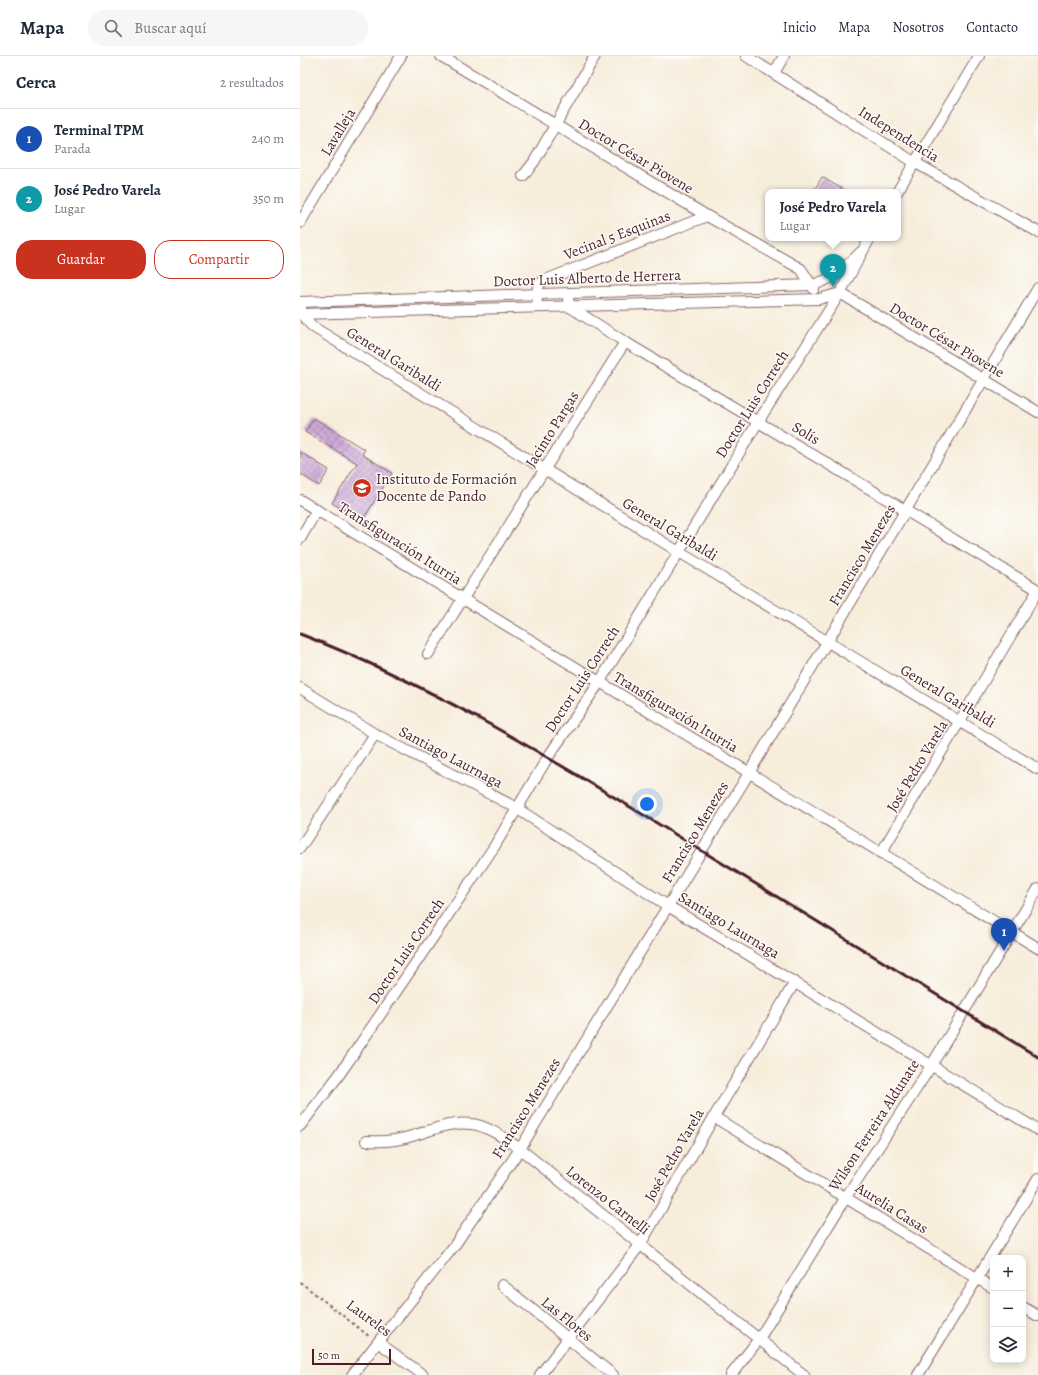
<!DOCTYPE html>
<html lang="es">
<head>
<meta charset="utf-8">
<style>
	body { margin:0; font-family:Alegreya,serif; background:#f6f6f7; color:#1f2937 }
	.controls { position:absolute; right:12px; bottom:12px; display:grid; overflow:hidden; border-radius:8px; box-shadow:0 2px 10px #0003 }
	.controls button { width:36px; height:36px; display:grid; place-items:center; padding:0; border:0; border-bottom:1px solid #e0e1e3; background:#fff; color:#1f2937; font:20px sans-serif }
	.scale { position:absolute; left:12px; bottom:10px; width:79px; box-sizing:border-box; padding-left:4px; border:2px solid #4a1f2b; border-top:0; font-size:11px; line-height:14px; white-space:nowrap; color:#4a1f2b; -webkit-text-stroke:3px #fdfcf7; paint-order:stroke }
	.you { position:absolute; left:347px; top:748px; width:14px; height:14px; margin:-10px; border:3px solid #fff; border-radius:50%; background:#1a73e8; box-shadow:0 0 0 6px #1a73e833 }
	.badge { display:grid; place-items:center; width:26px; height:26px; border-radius:50%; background:#c8321e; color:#fff; font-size:13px; font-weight:700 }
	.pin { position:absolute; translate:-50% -33px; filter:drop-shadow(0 1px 2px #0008) }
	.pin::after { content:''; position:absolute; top:21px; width:14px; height:12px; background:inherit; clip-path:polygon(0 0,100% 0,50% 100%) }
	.popup { position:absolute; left:465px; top:133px; width:136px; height:52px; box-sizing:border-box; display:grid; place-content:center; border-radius:8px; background:#fff; filter:drop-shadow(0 1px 3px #0005); font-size:13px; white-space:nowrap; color:#747a83 }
	.popup b { font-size:15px; color:#1f2937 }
	.popup::after { content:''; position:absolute; left:50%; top:100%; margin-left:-8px; border:8px solid transparent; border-top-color:#fff }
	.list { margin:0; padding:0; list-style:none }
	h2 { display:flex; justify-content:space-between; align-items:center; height:52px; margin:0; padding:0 16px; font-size:17px }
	h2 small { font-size:13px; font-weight:400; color:#747a83 }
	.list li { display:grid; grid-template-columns:26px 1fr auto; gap:12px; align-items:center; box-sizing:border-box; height:60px; padding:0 16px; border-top:1px solid #e0e1e3 }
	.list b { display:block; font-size:15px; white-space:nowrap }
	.list p { margin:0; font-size:13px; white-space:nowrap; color:#747a83 }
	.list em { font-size:13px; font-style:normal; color:#747a83 }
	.actions { display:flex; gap:8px; padding:12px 16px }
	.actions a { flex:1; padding:9px 0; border:1px solid #c8321e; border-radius:16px; text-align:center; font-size:14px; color:#c8321e }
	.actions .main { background:#c8321e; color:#fff }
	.icon { flex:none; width:22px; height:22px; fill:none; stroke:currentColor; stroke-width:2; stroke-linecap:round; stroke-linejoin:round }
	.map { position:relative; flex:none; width:738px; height:1319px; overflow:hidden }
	header { display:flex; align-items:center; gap:24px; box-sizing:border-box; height:56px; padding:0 20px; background:#fff; border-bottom:1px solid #e0e1e3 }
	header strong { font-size:19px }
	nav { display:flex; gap:22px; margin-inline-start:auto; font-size:14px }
	.search { width:280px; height:36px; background:#f6f6f7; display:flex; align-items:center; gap:10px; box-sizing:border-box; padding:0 14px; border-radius:22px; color:#747a83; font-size:15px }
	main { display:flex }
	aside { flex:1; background:#fff }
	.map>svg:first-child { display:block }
</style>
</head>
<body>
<header>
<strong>Mapa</strong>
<div class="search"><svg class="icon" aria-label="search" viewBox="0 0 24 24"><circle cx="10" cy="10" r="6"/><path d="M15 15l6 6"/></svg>Buscar aquí</div>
<nav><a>Inicio</a><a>Mapa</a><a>Nosotros</a><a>Contacto</a></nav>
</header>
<main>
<aside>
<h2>Cerca<small>2 resultados</small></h2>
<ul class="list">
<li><span class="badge" style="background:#1a4fb4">1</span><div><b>Terminal TPM</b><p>Parada</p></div><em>240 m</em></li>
<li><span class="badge" style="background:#0f9aa8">2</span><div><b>José Pedro Varela</b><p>Lugar</p></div><em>350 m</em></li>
</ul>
<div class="actions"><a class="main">Guardar</a><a>Compartir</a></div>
</aside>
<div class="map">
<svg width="738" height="1319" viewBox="0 0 738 1319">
	<defs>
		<pattern id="building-cross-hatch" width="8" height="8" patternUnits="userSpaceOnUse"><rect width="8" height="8" fill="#cdaad9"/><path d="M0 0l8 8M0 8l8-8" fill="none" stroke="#a88ab0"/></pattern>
	</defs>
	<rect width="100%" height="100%" fill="#fdfcf7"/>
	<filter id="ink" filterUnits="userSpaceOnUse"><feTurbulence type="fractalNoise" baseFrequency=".025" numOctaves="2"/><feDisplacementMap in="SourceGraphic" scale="8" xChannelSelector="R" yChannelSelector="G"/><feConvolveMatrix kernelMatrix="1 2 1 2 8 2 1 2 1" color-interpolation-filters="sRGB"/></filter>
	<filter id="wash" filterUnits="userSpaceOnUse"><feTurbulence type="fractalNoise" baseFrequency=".012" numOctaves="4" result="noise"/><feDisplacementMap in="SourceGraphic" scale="16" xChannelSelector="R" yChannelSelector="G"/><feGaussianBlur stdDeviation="0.9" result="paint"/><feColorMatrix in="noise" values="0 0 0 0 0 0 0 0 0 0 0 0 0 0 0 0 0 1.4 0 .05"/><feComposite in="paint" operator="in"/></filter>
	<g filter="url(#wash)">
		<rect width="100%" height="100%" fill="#f7eddb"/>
		<g id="blocks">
			<!-- building -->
			<g fill="url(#building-cross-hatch)">
				<polygon points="522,121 547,136 513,136"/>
				<polygon points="14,362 65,394 62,398 92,417 64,462 61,460 59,464 32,447 57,407 5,376"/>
				<polygon points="0,396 29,414 19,430 0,418"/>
			</g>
		</g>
	</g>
	<g filter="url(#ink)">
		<use href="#blocks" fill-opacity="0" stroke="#876769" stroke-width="1"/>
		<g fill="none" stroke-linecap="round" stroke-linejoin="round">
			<defs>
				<g id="minor">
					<polyline points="141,0 407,160 501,213 514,233"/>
					<polyline points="446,0 614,106 738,176"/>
					<polyline points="474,17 484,0"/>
					<polyline points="223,120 234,106 295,0"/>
					<polyline points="597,136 679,0"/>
					<polyline points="0,167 101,0"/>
					<polyline points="540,237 738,356"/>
					<polyline points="267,238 270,251 325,286 738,534"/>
					<polyline points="237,244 238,230 243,225 407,160"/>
					<path d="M0,246L512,229C533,224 546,210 561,196"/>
					<polyline points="1,246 1,258 13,271 379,496 738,713"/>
					<polyline points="0,258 519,243 540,237"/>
					<polyline points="0,444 738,892"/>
					<polyline points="0,483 17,454"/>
					<polyline points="128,598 325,286"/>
					<polyline points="0,632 75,678 213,750 368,850 738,1074"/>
					<polyline points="0,792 75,678"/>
					<polyline points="581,797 738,534"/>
					<polyline points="414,1061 693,1232"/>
					<polyline points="0,1070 39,1019 119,902 194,791 248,701 299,627 458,366 540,237 570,182"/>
					<path d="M66,1085C82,1086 97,1085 112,1080C130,1075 151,1065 171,1068C187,1069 207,1084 220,1093L504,1319"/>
					<polyline points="202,1229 313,1319"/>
					<polyline points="723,1251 738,1260"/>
					<polyline points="78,1286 123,1319"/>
					<polyline points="52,1319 154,1190 220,1093 449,717 738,232"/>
					<polyline points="240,1319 340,1189 414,1061 495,926"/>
					<polyline points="431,1319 459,1283 546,1141 631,1010 738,833"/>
					<polyline points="618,1319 738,1123"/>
				</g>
			</defs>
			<!-- minor casing -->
			<use href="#minor" stroke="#876769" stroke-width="12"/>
			<!-- path -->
			<polyline stroke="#876769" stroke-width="2" stroke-dasharray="3 3" stroke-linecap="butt" points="0,1226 70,1281"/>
			<!-- minor -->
			<use href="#minor" stroke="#fff" stroke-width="10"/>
			<!-- rail -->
			<path stroke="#4a1f2b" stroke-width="3" d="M0,578C125,626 240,696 355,766C483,844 610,923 738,1001"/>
		</g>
	</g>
	<!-- icons -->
	<defs>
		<symbol id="university-disc" viewBox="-11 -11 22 22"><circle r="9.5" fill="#c8321e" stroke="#fdfcf7"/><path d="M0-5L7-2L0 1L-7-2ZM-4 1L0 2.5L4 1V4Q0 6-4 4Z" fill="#fff"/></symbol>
	</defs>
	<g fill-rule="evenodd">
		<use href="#university-disc" x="51" y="421" width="22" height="22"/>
	</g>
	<g text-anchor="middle" stroke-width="3" stroke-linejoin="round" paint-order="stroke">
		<!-- street labels -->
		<g font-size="15" fill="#4a1f2b" stroke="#fdfcf7">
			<text transform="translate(38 76) rotate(-59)" y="5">Lavalleja</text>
			<text transform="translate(599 78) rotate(32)" y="5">Independencia</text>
			<text transform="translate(336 100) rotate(31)" y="5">Doctor César Piovene</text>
			<text transform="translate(317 179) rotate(-21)" y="5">Vecinal 5 Esquinas</text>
			<text transform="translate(287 222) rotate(-2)" y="5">Doctor Luis Alberto de Herrera</text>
			<text transform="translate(647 284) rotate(31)" y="5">Doctor César Piovene</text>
			<text transform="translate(94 303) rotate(32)" y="5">General Garibaldi</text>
			<text transform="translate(452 348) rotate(-58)" y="5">Doctor Luis Correch</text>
			<text transform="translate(252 373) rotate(-58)" y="5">Jacinto Pargas</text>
			<text transform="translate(506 377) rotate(31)" y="5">Solís</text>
			<text transform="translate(370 473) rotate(31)" y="5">General Garibaldi</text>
			<text transform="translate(100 487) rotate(32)" y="5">Transfiguración Iturria</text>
			<text transform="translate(562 499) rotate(-59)" y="5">Francisco Menezes</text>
			<text transform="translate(282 623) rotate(-57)" y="5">Doctor Luis Correch</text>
			<text transform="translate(648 640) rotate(31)" y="5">General Garibaldi</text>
			<text transform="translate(376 656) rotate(31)" y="5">Transfiguración Iturria</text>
			<text transform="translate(151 701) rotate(28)" y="5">Santiago Laurnaga</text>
			<text transform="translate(617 710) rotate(-59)" y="5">José Pedro Varela</text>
			<text transform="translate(395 776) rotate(-59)" y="5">Francisco Menezes</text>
			<text transform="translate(429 869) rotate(31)" y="5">Santiago Laurnaga</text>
			<text transform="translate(106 895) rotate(-56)" y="5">Doctor Luis Correch</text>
			<text transform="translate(226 1052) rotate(-58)" y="5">Francisco Menezes</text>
			<text transform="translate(574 1069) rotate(-57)" y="5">Wilson Ferreira Aldunate</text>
			<text transform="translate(374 1099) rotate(-60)" y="5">José Pedro Varela</text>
			<text transform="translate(308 1144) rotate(38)" y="5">Lorenzo Carnelli</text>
			<text transform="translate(592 1152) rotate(32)" y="5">Aurelia Casas</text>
			<text transform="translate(69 1262) rotate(36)" y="5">Laureles</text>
			<text transform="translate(267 1263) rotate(39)" y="5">Las Flores</text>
		</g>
		<!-- poi labels -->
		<g font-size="15" fill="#4a1f2b" stroke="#fdfcf7" text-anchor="start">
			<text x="76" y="428">Instituto de Formación<tspan x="76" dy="17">Docente de Pando</tspan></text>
		</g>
	</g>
</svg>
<div class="controls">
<button>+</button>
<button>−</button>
<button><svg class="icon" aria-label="layers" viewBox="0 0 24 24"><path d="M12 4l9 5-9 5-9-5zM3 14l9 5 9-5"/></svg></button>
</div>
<div class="scale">50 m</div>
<div class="you"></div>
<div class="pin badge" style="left:704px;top:895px;background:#1a4fb4">1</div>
<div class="pin badge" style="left:533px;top:231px;background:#0f9aa8">2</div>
<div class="popup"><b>José Pedro Varela</b>Lugar</div>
</div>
</main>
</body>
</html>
